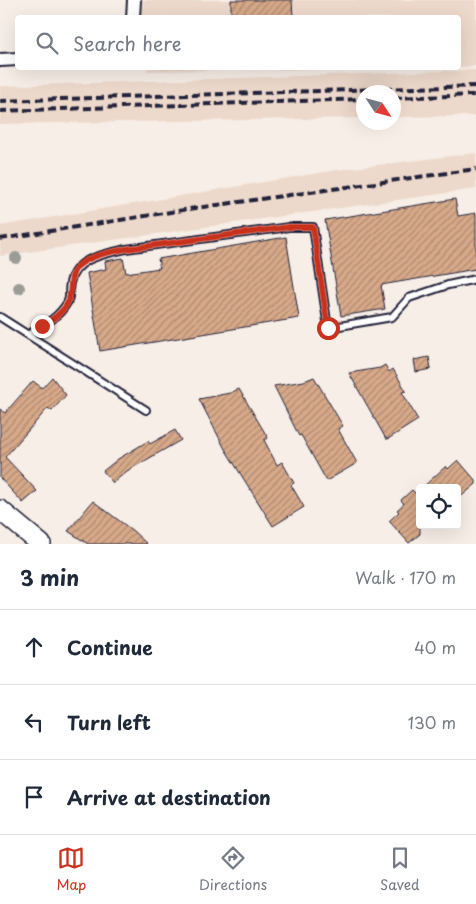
<!DOCTYPE html>
<html lang="en">
<head>
<meta charset="utf-8">
<style>
	body { margin:0; font-family:"Playpen Sans",sans-serif; background:#f6f6f7; color:#1f2937 }
	.controls { position:absolute; right:15px; bottom:15px; display:grid; overflow:hidden; border-radius:5px; box-shadow:0 5px 20px #0002 }
	.controls button { width:45px; height:45px; display:grid; place-items:center; padding:0; border:0; border-bottom:1px solid #e0e1e3; background:#fff; color:#1f2937; font:25px sans-serif }
	.compass { position:absolute; left:356px; top:85px; width:45px; height:45px; border-radius:50%; background:#fff; box-shadow:0 5px 20px #0002; rotate:126deg }
	.stop { position:absolute; width:15px; height:15px; margin:-11px; border:4px solid #c8321e; border-radius:50%; background:#fff }
	.stop.end { background:#c8321e; border-color:#fff; box-shadow:0 1px 5px #0008 }
	.list { margin:0; padding:0; list-style:none }
	h2 { display:flex; justify-content:space-between; align-items:center; height:65px; margin:0; padding:0 20px; font-size:21px }
	h2 small { font-size:16px; font-weight:400; color:#747a83 }
	.list li { display:grid; grid-template-columns:32px 1fr auto; gap:15px; align-items:center; box-sizing:border-box; height:75px; padding:0 20px; border-top:1px solid #e0e1e3 }
	.list b { display:block; font-size:19px; white-space:nowrap }
	.list em { font-size:16px; font-style:normal; color:#747a83 }
	.icon { flex:none; width:28px; height:28px; fill:none; stroke:currentColor; stroke-width:2; stroke-linecap:round; stroke-linejoin:round }
	.map { position:relative; flex:none; width:476px; height:544px; overflow:hidden }
	.search { position:absolute; background:#fff; box-shadow:0 5px 20px #0002; left:15px; right:15px; top:15px; height:55px; display:flex; align-items:center; gap:12px; box-sizing:border-box; padding:0 18px; border-radius:5px; color:#747a83; font-size:19px }
	.sheet { height:290px; background:#fff }
	nav { display:flex; justify-content:space-around; align-items:center; box-sizing:border-box; height:70px; border-top:1px solid #e0e1e3; background:#fff; font-size:14px; color:#747a83 }
	nav a { display:grid; justify-items:center; gap:2px }
	nav .on { color:#c8321e }
	.map>svg:first-child { display:block }
</style>
</head>
<body>
<div class="map">
<svg width="476" height="544" viewBox="0 0 476 544">
	<defs>
		<pattern id="building-hatch" width="6" height="6" patternUnits="userSpaceOnUse" patternTransform="scale(1.25)"><rect width="6" height="6" fill="#d7a989"/><path d="M-1 1l2-2M0 6l6-6M5 7l2-2" fill="none" stroke="#ae8971"/></pattern>
	</defs>
	<rect width="100%" height="100%" fill="#f7eee7"/>
	<filter id="ink" filterUnits="userSpaceOnUse"><feTurbulence type="fractalNoise" baseFrequency=".02" numOctaves="2"/><feDisplacementMap in="SourceGraphic" scale="10" xChannelSelector="R" yChannelSelector="G"/><feConvolveMatrix kernelMatrix="1 2 1 2 8 2 1 2 1" color-interpolation-filters="sRGB"/></filter>
	<g filter="url(#ink)">
		<!-- built -->
		<g fill="#edd9cb">
			<polygon points="136,0 476,0 476,66 459,67 458,18 139,17"/>
			<polygon points="147,68 395,68 148,71"/>
			<polygon points="476,70 476,116 394,117 394,92 364,92 363,118 0,124 0,86"/>
			<polygon points="476,153 476,189 0,256 0,226 336,170"/>
		</g>
		<!-- building -->
		<g fill="url(#building-hatch)" stroke="#22223b">
			<polygon points="231,0 292,0 293,18 231,18"/>
			<polygon points="455,199 458,216 476,213 476,269 381,285 385,309 341,316 325,220"/>
			<polygon points="286,237 299,318 100,351 87,273 106,269 105,261 123,258 126,273 160,268 158,259"/>
			<polygon points="429,357 431,369 416,372 414,360"/>
			<polygon points="385,365 389,372 393,369 406,391 402,392 418,420 388,439 386,439 349,373 380,368"/>
			<polygon points="52,377 66,395 52,411 48,408 5,457 37,491 23,503 0,478 0,409 5,413 33,381 42,388"/>
			<polygon points="314,377 343,426 338,429 357,463 328,480 326,480 301,435 299,436 274,386 304,381"/>
			<polygon points="239,389 268,438 264,440 277,465 282,462 294,483 291,485 304,507 273,526 225,449 199,399 230,393"/>
			<polygon points="175,430 181,440 127,471 113,483 103,471 118,459 148,441 150,444"/>
			<polygon points="458,460 476,481 476,484 457,500 457,488 422,488 446,466 448,469"/>
			<polygon points="412,490 420,498 420,534 409,543 389,521 399,512 397,510 404,504 401,500"/>
			<polygon points="93,501 133,531 147,544 88,544 68,531"/>
		</g>
		<g fill="none" stroke-linecap="round" stroke-linejoin="round">
			<defs>
				<g id="lane">
					<polyline points="0,317 146,410"/>
					<path d="M29,334C44,325 58,318 67,303C71,297 68,290 70,283C75,258 104,254 126,249L289,227H313L328,328L392,317L409,298L448,285L476,279"/>
				</g>
				<g id="street">
					<polyline points="133,18 134,0"/>
					<polyline points="0,60 18,59"/>
				</g>
				<polyline id="secondary" points="0,510 41,544"/>
			</defs>
			<!-- lane casing -->
			<use href="#lane" stroke="#22223b" stroke-width="10"/>
			<!-- street casing -->
			<use href="#street" stroke="#22223b" stroke-width="16"/>
			<!-- secondary casing -->
			<use href="#secondary" stroke="#22223b" stroke-width="22"/>
			<!-- lane -->
			<use href="#lane" stroke="#fff" stroke-width="6"/>
			<!-- street -->
			<use href="#street" stroke="#fff" stroke-width="12"/>
			<!-- secondary -->
			<use href="#secondary" stroke="#fff" stroke-width="19"/>
			<!-- rail -->
			<g stroke="#22223b" stroke-width="4" stroke-dasharray="8 4" stroke-linecap="butt">
				<polyline points="394,98 476,95"/>
				<polyline points="0,101 476,86"/>
				<polyline points="0,111 364,99"/>
				<polyline points="0,239 196,208 476,169"/>
			</g>
		</g>
		<!-- trees -->
		<g fill="#9b9c97">
			<circle cx="16" cy="258" r="6"/>
			<circle cx="19" cy="288" r="6"/>
		</g>
	</g>
	<g fill="none" stroke-linecap="round" stroke-linejoin="round" filter="url(#ink)">
		<!-- route -->
		<path stroke="#c8321e" stroke-width="6" d="M42,326C52,320 66,311 69,299C72,288 69,274 78,266C91,255 111,252 126,249L289,227H313L328,328"/>
	</g>
</svg>
<div class="controls">
<button><svg class="icon" aria-label="locate" viewBox="0 0 24 24"><circle cx="12" cy="12" r="6"/><path d="M12 2v4M12 18v4M2 12h4M18 12h4"/></svg></button>
</div>
<svg class="compass" viewBox="-18 -18 36 36"><path d="M0-13l5 13h-10z" fill="#e53935"/><path d="M0 13l5-13h-10z" fill="#747a83"/></svg>
<div class="stop" style="left:328px;top:328px"></div>
<div class="stop end" style="left:42px;top:326px"></div>
<div class="search"><svg class="icon" aria-label="search" viewBox="0 0 24 24"><circle cx="10" cy="10" r="6"/><path d="M15 15l6 6"/></svg>Search here</div>
</div>
<section class="sheet">
<h2>3 min<small>Walk · 170 m</small></h2>
<ul class="list">
<li><svg class="icon" aria-label="ahead" viewBox="0 0 24 24"><path d="M12 20V5M6 11l6-6 6 6"/></svg><div><b>Continue</b></div><em>40 m</em></li>
<li><svg class="icon" aria-label="left" viewBox="0 0 24 24"><path d="M17 20v-9H6M10 6l-5 5 5 5"/></svg><div><b>Turn left</b></div><em>130 m</em></li>
<li><svg class="icon" aria-label="arrive" viewBox="0 0 24 24"><path d="M6 21V4h12l-3 4 3 4H6"/></svg><div><b>Arrive at destination</b></div></li>
</ul>
</section>
<nav>
<a class="on"><svg class="icon" aria-label="map" viewBox="0 0 24 24"><path d="M3 6l6-2 6 2 6-2v14l-6 2-6-2-6 2zM9 4v14M15 6v14"/></svg>Map</a>
<a><svg class="icon" aria-label="directions" viewBox="0 0 24 24"><path d="M12 3l9 9-9 9-9-9zM9 14v-3h6M13 9l2 2-2 2"/></svg>Directions</a>
<a><svg class="icon" aria-label="saved" viewBox="0 0 24 24"><path d="M7 4h10v16l-5-4-5 4z"/></svg>Saved</a>
</nav>
</body>
</html>
